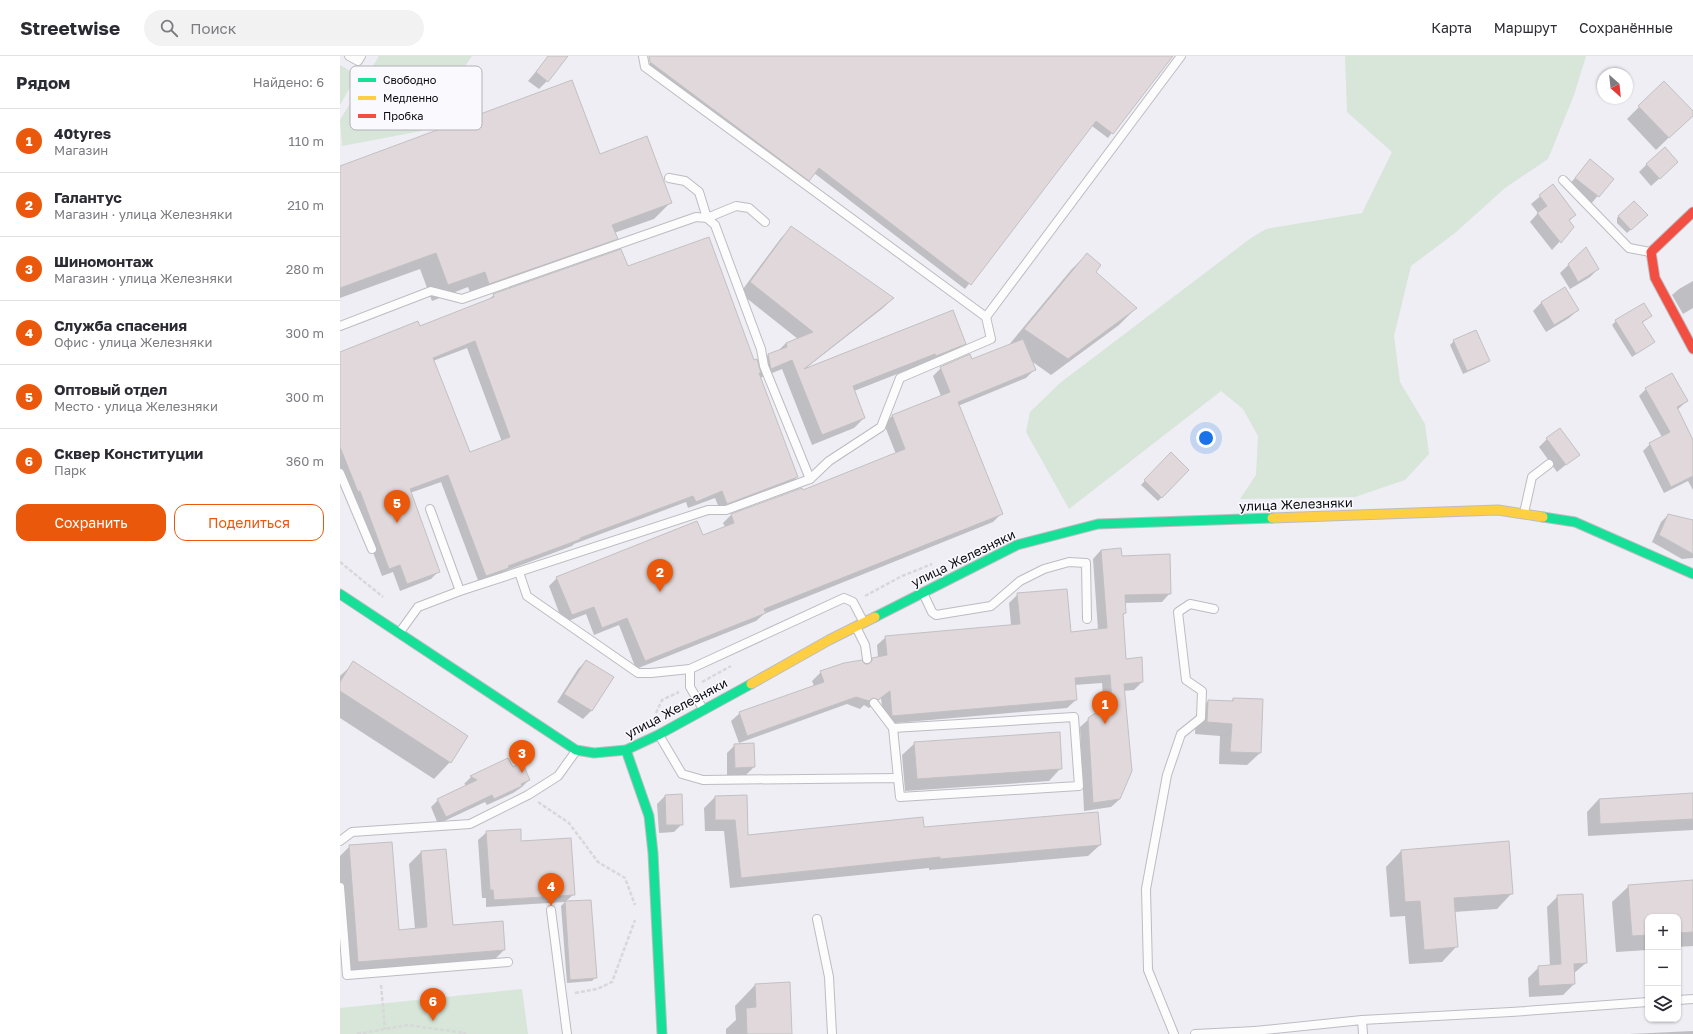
<!DOCTYPE html>
<html lang="ru">
<head>
<meta charset="utf-8">
<style>
	body { margin:0; font-family:"Golos Text",sans-serif; background:#f2f2f3; color:#2b2b33 }
	.controls { position:absolute; right:12px; bottom:12px; display:grid; overflow:hidden; border-radius:8px; box-shadow:0 1px 3px #0004 }
	.controls button { width:36px; height:36px; display:grid; place-items:center; padding:0; border:0; border-bottom:1px solid #e1e1e2; background:#fff; color:#2b2b33; font:20px sans-serif }
	.compass { position:absolute; left:1257px; top:12px; width:36px; height:36px; border-radius:50%; background:#fff; box-shadow:0 1px 3px #0004; rotate:153deg }
	.you { position:absolute; left:866px; top:382px; width:14px; height:14px; margin:-10px; border:3px solid #fff; border-radius:50%; background:#1a73e8; box-shadow:0 0 0 6px #1a73e833 }
	.badge { display:grid; place-items:center; width:26px; height:26px; border-radius:50%; background:#ea580c; color:#fff; font-size:13px; font-weight:700 }
	.pin { position:absolute; translate:-50% -33px; filter:drop-shadow(0 1px 2px #0008) }
	.pin::after { content:''; position:absolute; top:21px; width:14px; height:12px; background:inherit; clip-path:polygon(0 0,100% 0,50% 100%) }
	.list { margin:0; padding:0; list-style:none }
	h2 { display:flex; justify-content:space-between; align-items:center; height:52px; margin:0; padding:0 16px; font-size:17px }
	h2 small { font-size:13px; font-weight:400; color:#7c7c81 }
	.list li { display:grid; grid-template-columns:26px 1fr auto; gap:12px; align-items:center; box-sizing:border-box; height:64px; padding:0 16px; border-top:1px solid #e1e1e2 }
	.list b { display:block; font-size:15px; white-space:nowrap }
	.list p { margin:0; font-size:13px; white-space:nowrap; color:#7c7c81 }
	.list em { font-size:13px; font-style:normal; color:#7c7c81 }
	.actions { display:flex; gap:8px; padding:12px 16px }
	.actions a { flex:1; padding:9px 0; border:1px solid #ea580c; border-radius:12px; text-align:center; font-size:14px; color:#ea580c }
	.actions .main { background:#ea580c; color:#fff }
	.icon { flex:none; width:22px; height:22px; fill:none; stroke:currentColor; stroke-width:2; stroke-linecap:round; stroke-linejoin:round }
	.map { position:relative; flex:none; width:1353px; height:978px; overflow:hidden }
	header { display:flex; align-items:center; gap:24px; box-sizing:border-box; height:56px; padding:0 20px; background:#fff; border-bottom:1px solid #e1e1e2 }
	header strong { font-size:19px }
	nav { display:flex; gap:22px; margin-inline-start:auto; font-size:14px }
	.search { width:280px; height:36px; background:#f2f2f3; display:flex; align-items:center; gap:10px; box-sizing:border-box; padding:0 14px; border-radius:22px; color:#7c7c81; font-size:15px }
	main { display:flex }
	aside { flex:1; background:#fff }
	.map>svg:first-child { display:block }
</style>
</head>
<body>
<header>
<strong>Streetwise</strong>
<div class="search"><svg class="icon" aria-label="search" viewBox="0 0 24 24"><circle cx="10" cy="10" r="6"/><path d="M15 15l6 6"/></svg>Поиск</div>
<nav><a>Карта</a><a>Маршрут</a><a>Сохранённые</a></nav>
</header>
<main>
<aside>
<h2>Рядом<small>Найдено: 6</small></h2>
<ul class="list">
<li><span class="badge">1</span><div><b>40tyres</b><p>Магазин</p></div><em>110 m</em></li>
<li><span class="badge">2</span><div><b>Галантус</b><p>Магазин · улица Железняки</p></div><em>210 m</em></li>
<li><span class="badge">3</span><div><b>Шиномонтаж</b><p>Магазин · улица Железняки</p></div><em>280 m</em></li>
<li><span class="badge">4</span><div><b>Служба спасения</b><p>Офис · улица Железняки</p></div><em>300 m</em></li>
<li><span class="badge">5</span><div><b>Оптовый отдел</b><p>Место · улица Железняки</p></div><em>300 m</em></li>
<li><span class="badge">6</span><div><b>Сквер Конституции</b><p>Парк</p></div><em>360 m</em></li>
</ul>
<div class="actions"><a class="main">Сохранить</a><a>Поделиться</a></div>
</aside>
<div class="map">
<svg width="1353" height="978" viewBox="0 0 1353 978">
	<rect width="100%" height="100%" fill="#eeeef4"/>
	<!-- green -->
	<g fill="#d7e6d8">
		<polygon points="39,0 132,0 81,75 2,90 0,64"/>
		<polygon points="1005,0 1246,0 1234,39 1208,103 1165,132 1115,177 1071,210 1054,280 1060,326 1085,368 1089,398 1065,424 1015,441 900,443 916,419 918,380 903,353 881,335 729,453 686,376 690,356 720,327 911,182 926,173 1022,157 1052,96 1007,56"/>
		<polygon points="0,9 17,19 0,49"/>
		<polygon points="182,933 188,978 0,978 0,952"/>
	</g>
	<!-- shadow -->
	<g fill="#0003" fill-rule="evenodd">
		<polygon points="209,0 217,0 207,25 199,33 188,25"/>
		<polygon points="315,0 831,0 768,82 752,70 625,233 474,117 464,129 306,12"/>
		<polygon points="1299,51 1353,57 1353,58 1316,94 1287,63"/>
		<polygon points="259,99 331,146 314,163 274,177 276,182 260,199 133,243 128,231 92,245 80,213 0,242 0,111"/>
		<polygon points="1250,105 1272,123 1250,149 1227,131"/>
		<polygon points="1307,108 1329,114 1311,130 1299,116"/>
		<polygon points="1210,132 1235,159 1229,165 1233,171 1212,194 1190,166 1198,157 1191,148"/>
		<polygon points="1294,146 1306,159 1287,177 1277,167 1277,162"/>
		<path d="M451,172L553,242L543,252L466,312L625,287L615,298L585,307L514,335L524,362L514,372L472,389L442,313L420,322L457,421L450,429L380,454L375,442L348,452L346,446L234,488L232,490L163,516L160,519L139,527L101,426L70,437L99,515L91,523L60,535L53,516L42,520L12,441L0,415V297L80,271L147,245L154,239L287,212L414,305L418,310L428,299L438,295L446,287L458,283L400,237L441,182ZM127,292L162,386L130,398L93,305Z"/>
		<polygon points="1245,193 1258,213 1250,221 1230,233 1220,217"/>
		<polygon points="747,198 754,216 795,253 779,269 711,319 690,304 694,314 686,322 618,350 662,457 653,466 424,558 416,565 296,613 279,569 254,579 246,558 223,567 209,530 217,522 362,480 385,471 383,467 391,459 461,433 462,435 556,398 544,368 552,360 601,340 593,320 601,312 632,305 668,290 731,214"/>
		<polygon points="1353,225 1353,252 1343,258 1332,239 1339,233"/>
		<polygon points="1225,233 1238,254 1229,262 1206,276 1193,255 1201,247"/>
		<polygon points="1311,260 1302,267 1314,286 1292,301 1272,269 1276,265"/>
		<polygon points="1114,285 1149,305 1145,308 1123,318 1110,289"/>
		<polygon points="1306,333 1347,345 1337,354 1353,386 1353,434 1348,425 1324,437 1303,395 1310,388 1322,381 1299,340"/>
		<polygon points="1207,383 1239,398 1217,416 1199,391"/>
		<polygon points="831,397 848,414 818,445 801,429"/>
		<polygon points="1328,459 1353,465 1353,502 1342,503 1312,486 1321,466"/>
		<polygon points="761,494 781,501 830,537 822,546 784,547 785,557 783,559 786,604 802,626 794,634 783,635 780,743 771,751 744,755 740,671 749,663 764,653 762,627 734,629 736,644 727,652 544,668 541,642 529,652 524,649 520,653 507,648 399,687 391,665 400,657 474,630 472,625 481,616 526,609 533,603 538,602 537,589 546,581 671,569 669,547 678,538 730,577 758,574 753,503"/>
		<polygon points="246,605 273,622 251,655 243,663 217,646 238,613"/>
		<polygon points="14,607 127,681 110,706 94,723 0,662 0,620"/>
		<polygon points="893,643 922,644 920,697 907,709 879,708 880,680 855,678 856,658 868,645 890,646"/>
		<polygon points="575,687 721,712 709,725 565,735 562,699"/>
		<polygon points="395,689 414,711 406,719 387,719 387,697"/>
		<polygon points="168,703 172,712 189,724 182,731 173,737 147,749 145,746 98,768 91,751 98,744 128,730 124,728 131,721"/>
		<polygon points="1353,738 1353,774 1248,780 1247,756 1259,743"/>
		<polygon points="325,740 342,768 334,776 319,777 317,748"/>
		<polygon points="406,740 407,780 583,772 760,789 748,800 589,814 589,812 390,832 384,775 365,775 364,752 375,741"/>
		<polygon points="147,776 180,786 234,838 225,846 256,921 252,925 227,927 221,850 225,846 146,851 146,842 142,842 138,784"/>
		<polygon points="10,790 59,875 75,873 69,808 81,796 112,870 164,894 152,906 7,917 0,830 0,800"/>
		<polygon points="1061,795 1172,837 1157,853 1114,856 1117,890 1102,906 1069,908 1065,860 1050,861 1046,811"/>
		<polygon points="1353,825 1353,890 1338,891 1338,861 1308,861 1308,894 1276,896 1272,846 1289,830"/>
		<polygon points="1218,840 1246,907 1233,918 1234,928 1223,939 1189,941 1188,922 1199,911 1210,910 1207,851"/>
		<polygon points="415,929 451,978 386,978 386,973 396,964 395,950"/>
		<polygon points="1353,975 1353,978 1289,978"/>
	</g>
	<!-- building -->
	<g fill="#e0d8da" stroke="#c3c0c2" fill-rule="evenodd">
		<polygon points="208,0 228,0 208,26 196,16"/>
		<polygon points="309,0 833,0 773,78 756,65 631,229 479,112 469,125 310,6"/>
		<polygon points="232,24 260,98 307,80 332,147 272,169 278,183 149,228 145,216 108,229 96,197 0,232 0,110"/>
		<polygon points="1324,25 1353,55 1353,60 1329,82 1298,50"/>
		<polygon points="1325,91 1338,106 1320,123 1306,108"/>
		<polygon points="1250,103 1274,123 1259,141 1235,122"/>
		<polygon points="1213,128 1236,159 1229,164 1234,171 1221,187 1197,157 1207,150 1199,139"/>
		<polygon points="1294,145 1308,159 1291,174 1278,160"/>
		<polygon points="451,170 554,242 464,313 613,254 626,288 596,300 595,298 513,330 525,362 482,379 452,304 431,313 428,298 447,291 446,287 473,276 410,226"/>
		<path d="M369,181L414,304L417,303L421,317H419L458,421L387,448L382,435L356,446L353,440L240,482L241,483L168,510L169,512L146,520L108,419L70,433L100,516L67,528L60,509L49,513L20,435L18,436L0,391V296L78,265L80,270L154,241L153,238L281,193L288,210ZM135,285L170,381L130,396L93,302Z"/>
		<polygon points="1246,191 1259,213 1238,226 1228,208"/>
		<polygon points="747,197 761,209 756,216 797,252 728,303 684,273"/>
		<polygon points="1225,231 1239,254 1214,269 1201,246"/>
		<polygon points="1304,247 1312,260 1302,266 1315,286 1296,298 1275,264"/>
		<polygon points="1136,274 1150,305 1127,315 1113,284"/>
		<polygon points="683,283 696,314 618,346 663,458 424,553 426,557 305,605 287,562 262,572 254,551 232,559 216,521 357,465 363,479 394,467 391,458 462,432 463,434 565,393 552,359 610,336 600,311 630,298 632,303"/>
		<polygon points="1332,317 1348,345 1337,351 1353,384 1353,420 1331,431 1309,387 1330,376 1305,332"/>
		<polygon points="1220,372 1240,399 1226,409 1206,382"/>
		<polygon points="831,396 849,414 822,442 804,424"/>
		<polygon points="1328,458 1353,464 1353,498 1319,479"/>
		<polygon points="781,492 782,500 830,498 831,538 785,539 786,557 783,558 786,603 802,601 803,626 784,628 792,715 780,743 753,747 748,662 772,646 770,619 735,622 737,644 552,660 550,635 538,644 533,642 529,645 516,641 407,680 399,656 484,626 480,615 504,607 522,604 525,608 528,608 532,605 532,602 547,599 545,580 680,568 677,537 727,533 731,576 767,572 761,494"/>
		<polygon points="246,604 274,621 252,655 224,638"/>
		<polygon points="13,605 128,680 111,707 0,635 0,626"/>
		<polygon points="893,642 923,643 921,697 890,696 892,668 867,666 868,644 893,645"/>
		<polygon points="720,676 722,713 577,723 574,686"/>
		<polygon points="414,687 415,711 395,712 394,688"/>
		<polygon points="168,702 173,711 182,706 190,724 181,728 182,730 154,743 152,739 106,761 97,743 137,724 130,720"/>
		<polygon points="1353,737 1353,763 1260,768 1259,743"/>
		<polygon points="342,738 343,769 326,769 325,739"/>
		<polygon points="407,739 408,779 583,761 584,771 758,756 761,789 600,803 600,801 401,822 395,764 375,764 375,740"/>
		<polygon points="181,773 181,785 231,782 235,839 154,844 153,834 150,834 146,775"/>
		<polygon points="1169,785 1173,838 1114,842 1118,891 1084,894 1080,845 1065,846 1061,794"/>
		<polygon points="52,786 59,874 87,871 81,795 106,793 113,869 163,865 165,894 18,906 9,789"/>
		<polygon points="1353,824 1353,876 1338,877 1338,861 1308,861 1308,879 1292,880 1288,829"/>
		<polygon points="1243,838 1247,907 1234,908 1235,928 1199,930 1198,910 1221,908 1217,839"/>
		<polygon points="251,844 257,922 230,924 225,845"/>
		<polygon points="450,926 452,978 407,978 406,952 416,951 415,928"/>
	</g>
	<g fill="none" stroke-linecap="round" stroke-linejoin="round">
		<defs>
			<g id="lane">
				<polyline points="9,0 18,5 21,0"/>
				<polyline points="303,0 305,11 646,261 841,0"/>
				<polyline points="329,122 345,125 359,136 367,162 396,150 409,152 425,166"/>
				<polyline points="1223,124 1289,192 1310,196"/>
				<polyline points="0,270 91,235 122,243 356,161 367,162 375,169 421,293 424,310 470,423 386,454 368,454 120,535 90,453"/>
				<polyline points="0,417 32,493"/>
				<polyline points="470,423 489,405 541,371 560,322 651,283 646,261"/>
				<polyline points="1184,457 1192,421 1209,408"/>
				<polyline points="179,516 187,540 298,617 311,617 350,613"/>
				<polyline points="583,537 592,556 596,559 651,550 680,525 704,513 729,506 746,507 747,563"/>
				<polyline points="516,571 525,589 527,603"/>
				<polyline points="60,576 78,551 120,535"/>
				<polyline points="534,647 553,672 558,722"/>
				<polyline points="363,653 350,631 350,613 504,542 513,546 523,565"/>
				<polyline points="319,679 342,718 363,724 558,722 560,741 739,730 734,661 553,672"/>
				<polyline points="0,785 12,776 130,768 188,739 218,720 236,695"/>
				<polyline points="0,831 7,919 168,906"/>
				<polyline points="211,854 227,978"/>
				<polyline points="477,863 489,921 492,978"/>
				<polyline points="1338,944 1353,943"/>
				<polyline points="1022,964 1171,956 1308,946"/>
				<polyline points="915,975 1022,964 1023,978"/>
				<polyline points="834,978 808,914 806,833 827,719 841,678 861,662 862,635 846,624 838,556 850,548 874,553"/>
				<polyline points="855,978 915,975 916,978"/>
			</g>
			<g id="fast">
				<polyline points="1203,461 1235,466 1353,518"/>
				<polyline points="0,538 236,694 254,697 286,694 318,679 411,628"/>
				<polyline points="535,561 677,489 758,468 932,462"/>
				<polyline points="286,694 309,760 313,797 322,978"/>
			</g>
			<g id="slow">
				<polyline points="932,462 1158,454 1203,461"/>
				<polyline points="411,628 489,584 535,561"/>
			</g>
			<polyline id="jam" points="1353,156 1311,196 1315,222 1353,293"/>
		</defs>
		<!-- lane casing -->
		<use href="#lane" stroke="#bcbcc1" stroke-width="10"/>
		<!-- fast casing -->
		<use href="#fast" stroke="#bcbcc1" stroke-width="11"/>
		<!-- slow casing -->
		<use href="#slow" stroke="#bcbcc1" stroke-width="11"/>
		<!-- jam casing -->
		<use href="#jam" stroke="#bcbcc1" stroke-width="11"/>
		<!-- path -->
		<g stroke="#d8d8da" stroke-width="2.5" stroke-dasharray="4 2" stroke-linecap="butt">
			<polyline points="0,506 43,541"/>
			<polyline points="525,540 562,520 592,508"/>
			<polyline points="362,626 391,610"/>
			<polyline points="316,657 322,644 339,636"/>
			<polyline points="198,746 229,767 258,806 285,822 295,849"/>
			<polyline points="41,929 45,973"/>
			<polyline points="235,937 257,933 272,926 295,864"/>
			<polyline points="17,978 68,969 125,977 122,978"/>
		</g>
		<!-- lane -->
		<use href="#lane" stroke="#fcfcfd" stroke-width="8"/>
		<!-- fast -->
		<use href="#fast" stroke="#16e098" stroke-width="9"/>
		<!-- slow -->
		<use href="#slow" stroke="#ffcf43" stroke-width="9"/>
		<!-- jam -->
		<use href="#jam" stroke="#f24e42" stroke-width="9"/>
	</g>
	<g text-anchor="middle" stroke-width="3" stroke-linejoin="round" paint-order="stroke">
		<!-- street labels -->
		<g font-size="13" fill="#0c0c10" stroke="#f9f9fe">
			<text transform="translate(956 448) rotate(-2)" y="5">улица Железняки</text>
			<text transform="translate(623 502) rotate(-26)" y="5">улица Железняки</text>
			<text transform="translate(336 652) rotate(-28)" y="5">улица Железняки</text>
		</g>
	</g>
	<!-- legend -->
	<rect x="10" y="10" width="132" height="64" rx="6" fill="#f9f9fe" stroke="#b2b2b7" stroke-width="1"/>
	<rect x="18" y="22" width="18" height="4" fill="#16e098"/>
	<rect x="18" y="40" width="18" height="4" fill="#ffcf43"/>
	<rect x="18" y="58" width="18" height="4" fill="#f24e42"/>
	<g font-size="11" fill="#0c0c10">
		<text x="43" y="28">Свободно</text>
		<text x="43" y="46">Медленно</text>
		<text x="43" y="64">Пробка</text>
	</g>
</svg>
<div class="controls">
<button>+</button>
<button>−</button>
<button><svg class="icon" aria-label="layers" viewBox="0 0 24 24"><path d="M12 4l9 5-9 5-9-5zM3 14l9 5 9-5"/></svg></button>
</div>
<svg class="compass" viewBox="-18 -18 36 36"><path d="M0-13l5 13h-10z" fill="#e53935"/><path d="M0 13l5-13h-10z" fill="#7c7c81"/></svg>
<div class="you"></div>
<div class="pin badge" style="left:765px;top:668px">1</div>
<div class="pin badge" style="left:320px;top:536px">2</div>
<div class="pin badge" style="left:182px;top:717px">3</div>
<div class="pin badge" style="left:211px;top:850px">4</div>
<div class="pin badge" style="left:57px;top:467px">5</div>
<div class="pin badge" style="left:93px;top:965px">6</div>
</div>
</main>
</body>
</html>
